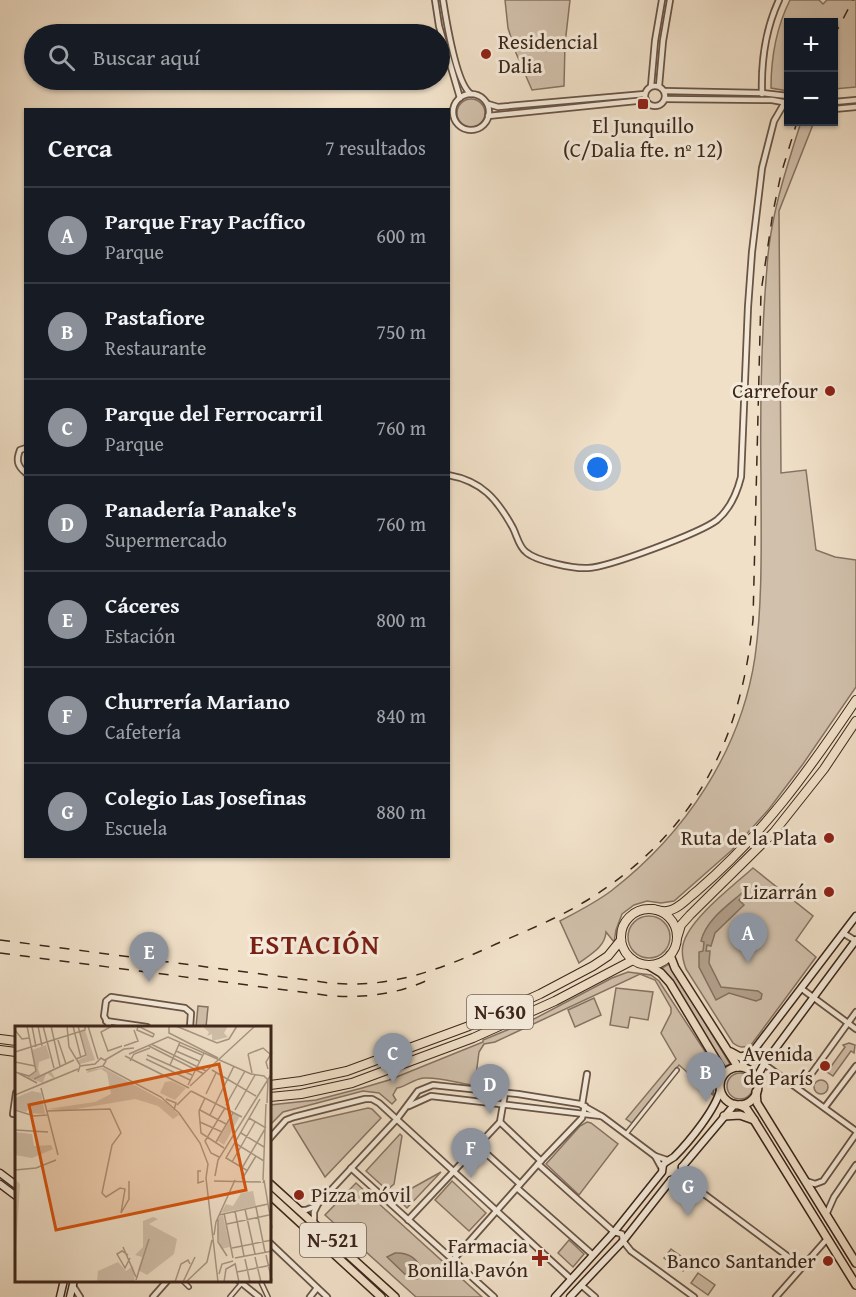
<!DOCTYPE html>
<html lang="es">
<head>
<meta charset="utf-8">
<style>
	body { margin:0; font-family:"Gentium Book Plus",serif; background:#242831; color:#f1f3f6 }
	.controls { position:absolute; right:18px; top:18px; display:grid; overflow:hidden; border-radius:0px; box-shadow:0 2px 4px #0004 }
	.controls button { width:54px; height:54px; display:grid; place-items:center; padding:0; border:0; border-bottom:2px solid #363941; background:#171b24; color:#f1f3f6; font:30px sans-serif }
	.you { position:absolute; left:598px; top:468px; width:21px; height:21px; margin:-15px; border:4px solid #fff; border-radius:50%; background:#1a73e8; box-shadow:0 0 0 9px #1a73e833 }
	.badge { display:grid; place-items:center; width:39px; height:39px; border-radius:50%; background:#8c9099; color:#fff; font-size:20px; font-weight:700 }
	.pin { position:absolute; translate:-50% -50px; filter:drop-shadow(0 2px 3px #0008) }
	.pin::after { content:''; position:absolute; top:32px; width:21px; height:18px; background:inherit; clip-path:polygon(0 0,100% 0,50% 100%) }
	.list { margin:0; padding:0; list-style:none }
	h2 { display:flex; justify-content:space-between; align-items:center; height:78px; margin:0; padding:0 24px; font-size:26px }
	h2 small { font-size:20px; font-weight:400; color:#9ea1a6 }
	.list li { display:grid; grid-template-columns:39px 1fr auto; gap:18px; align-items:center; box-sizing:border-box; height:96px; padding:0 24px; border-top:2px solid #363941 }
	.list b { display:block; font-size:22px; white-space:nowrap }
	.list p { margin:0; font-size:20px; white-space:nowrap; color:#9ea1a6 }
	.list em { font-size:20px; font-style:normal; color:#9ea1a6 }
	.icon { flex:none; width:33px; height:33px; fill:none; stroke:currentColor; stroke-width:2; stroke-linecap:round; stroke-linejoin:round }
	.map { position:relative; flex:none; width:856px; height:1297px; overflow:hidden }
	.search { position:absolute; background:#171b24; box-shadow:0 2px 4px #0004; left:24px; top:24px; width:426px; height:66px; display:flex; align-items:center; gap:15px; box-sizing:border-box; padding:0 21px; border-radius:33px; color:#9ea1a6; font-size:22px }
	.panel { position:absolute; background:#171b24; box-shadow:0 2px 4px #0004; left:24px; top:108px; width:426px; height:750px; border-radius:0px }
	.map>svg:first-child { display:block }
</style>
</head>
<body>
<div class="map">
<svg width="856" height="1297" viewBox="0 0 856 1297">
	<rect width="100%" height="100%" fill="#f0e0c8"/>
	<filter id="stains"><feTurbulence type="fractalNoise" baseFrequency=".00333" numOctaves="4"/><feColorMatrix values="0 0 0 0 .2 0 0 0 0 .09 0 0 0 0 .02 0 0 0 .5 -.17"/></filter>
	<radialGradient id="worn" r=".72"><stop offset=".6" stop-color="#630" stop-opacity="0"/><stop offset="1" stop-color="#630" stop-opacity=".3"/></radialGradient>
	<!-- green -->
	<g fill="#d1c0ab" stroke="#867363" stroke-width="1.5">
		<polygon points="505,0 570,0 565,44 564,86 532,90 516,53 508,28"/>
		<path d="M790,0H819L823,4L827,0H856V87L834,89V22H788V91L771,88C771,56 776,28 790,0Z"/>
		<circle cx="471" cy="113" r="14"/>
		<path d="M801,122H814L779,211L781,473L806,470L816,550L835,557L856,560V687L803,764L769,809L732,850L674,901L661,903L647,901L634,905L622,914L616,930L614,942L606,932C605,947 591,954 579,963L560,921C577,912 595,903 611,891C685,834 741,751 755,657C763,599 761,539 761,480C760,409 761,338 767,267C770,217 786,169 801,122Z"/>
		<path d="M753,868L813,916L796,940L816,957L751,1045C743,1048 740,1048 733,1043L686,969C683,961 681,954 683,945C688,920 733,886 753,868Z"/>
		<circle cx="649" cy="937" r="21"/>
		<polygon points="669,964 730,1064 724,1067 662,968"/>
		<path d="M628,972L651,975L659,981L708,1056L715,1071L713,1095L679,1065L632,1123L626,1119L676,1059L661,1033L671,1013V1008L655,980L640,974L495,1042L484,1044L479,1052L475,1083L472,1085C457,1083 440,1077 424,1078C413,1079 406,1087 397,1088L393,1095L396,1100L392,1104L379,1093L363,1091L283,1112L270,1125V1105L316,1100L362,1088L389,1080L483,1042V1040L534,1019L612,978Z"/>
		<polygon points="616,988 653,992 648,1020 630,1017 628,1028 610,1025"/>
		<polygon points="594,998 601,1015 575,1027 568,1010"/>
		<polygon points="198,1006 208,1007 206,1027 196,1027"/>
		<polygon points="849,1043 855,1045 854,1053 851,1051 833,1076 827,1072 845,1047 843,1045"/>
		<circle cx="740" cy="1086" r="13"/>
		<circle cx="821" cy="1087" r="7"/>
		<polygon points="368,1108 372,1109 381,1118 325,1177 293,1125"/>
		<polygon points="587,1122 591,1123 618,1144 579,1195 546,1164 580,1126"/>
		<polygon points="400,1134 402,1136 394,1184 387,1190 366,1171"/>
		<polygon points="441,1172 407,1208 396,1197"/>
		<polygon points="452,1181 486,1213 469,1231 435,1200"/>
		<polygon points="356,1183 482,1297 416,1297 325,1215"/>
		<polygon points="569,1240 584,1254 573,1267 558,1253"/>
		<polygon points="671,1249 689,1262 683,1271 664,1258"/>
		<polygon points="698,1273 715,1285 708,1295 691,1283"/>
	</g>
	<!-- water -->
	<g fill="#b3a18d" stroke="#83705f" stroke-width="1.5">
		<path d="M743,892L745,895L739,900L744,905L715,933L711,946L707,945L706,951H710L709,963L721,987L758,991L762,994L761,999L756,1001L729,993L716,1000L699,967V952L703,951L704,942L701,941C706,920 727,906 743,892Z"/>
		<path d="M395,1253C409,1252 418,1259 423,1272L417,1279H410L387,1257Z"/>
	</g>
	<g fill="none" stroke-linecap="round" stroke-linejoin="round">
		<defs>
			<g id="pedestrian">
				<polyline points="626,1134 677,1070"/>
				<polyline points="182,1280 189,1287"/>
				<polyline points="260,1280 268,1297"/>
				<polyline points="230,1297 241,1284"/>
			</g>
			<g id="minor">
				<polyline points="435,0 439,26 460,98"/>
				<path d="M443,0C446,19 456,84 471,94"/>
				<circle cx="655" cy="96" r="10"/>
				<polyline points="651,86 655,41 662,0"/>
				<polyline points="659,86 663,41 670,0"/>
				<polyline points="664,91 762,93 788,96"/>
				<path d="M762,94C761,62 765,30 779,0"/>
				<circle cx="471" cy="112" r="18"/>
				<polyline points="665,99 772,100 788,103"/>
				<polyline points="834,102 856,100"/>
				<polyline points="488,104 498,107 645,94"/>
				<polyline points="834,109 856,107"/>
				<polyline points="488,116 646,100"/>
				<path d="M26,448L20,450C16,460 17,466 26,473"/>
				<path d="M448,475C482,481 497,499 513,528C517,536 519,547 526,552C536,561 574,569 588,568C609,567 700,533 717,520C730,509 737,493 741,477L748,307L752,252L762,168L774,121L788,97"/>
				<polyline points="843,933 856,941"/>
				<polyline points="802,989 856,1029"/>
				<polyline points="106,1021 147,1027"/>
				<polyline points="110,1027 104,1016 106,1001 111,997 185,1008 191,1013 190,1027"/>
				<polyline points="764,1064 856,1131"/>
				<polyline points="797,1087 804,1084 856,1012"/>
				<polyline points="582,1105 587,1074"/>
				<polyline points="409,1106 431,1096 601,1116"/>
				<polyline points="825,1107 856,1066"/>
				<polyline points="13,1114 16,1093"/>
				<polyline points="500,1122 541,1161"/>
				<polyline points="270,1138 286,1120 294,1117 365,1099 372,1099 379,1103 571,1279"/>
				<polyline points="477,1145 520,1184"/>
				<polyline points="538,1164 614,1232 622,1234 623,1241 631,1251 694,1297"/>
				<polyline points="661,1167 655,1156 667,1160"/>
				<polyline points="351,1168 494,1297"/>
				<polyline points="682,1172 688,1182 802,1267"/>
				<polyline points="806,1181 815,1184 823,1181 856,1134"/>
				<polyline points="517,1188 593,1255"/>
				<polyline points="300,1210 306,1210 316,1206"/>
				<polyline points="826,1215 834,1197 856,1165"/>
				<polyline points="408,1220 500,1122 505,1093"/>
				<polyline points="314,1224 314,1212 318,1204 397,1119 418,1091 433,1085 518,1094 580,1104 603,1117 655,1156"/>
				<polyline points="270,1243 327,1297"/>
				<polyline points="453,1260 538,1164 582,1118 585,1106"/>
				<polyline points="238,1280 259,1297"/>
				<polyline points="581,1285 595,1297"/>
				<polyline points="73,1286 80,1297"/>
				<polyline points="153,1297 168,1280"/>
				<polyline points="310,1297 317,1288"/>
				<polyline points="776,1297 827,1239"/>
			</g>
			<g id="secondary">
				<polyline points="741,1067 856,916"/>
				<polyline points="756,1079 764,1064 856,940"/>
				<polyline points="682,1167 735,1104"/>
				<polyline points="0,1173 16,1185"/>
				<polyline points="671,1180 679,1178 682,1172 682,1167"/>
				<polyline points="0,1184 16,1196"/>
				<polyline points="60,1297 64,1280"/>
				<polyline points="70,1297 74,1280"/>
				<path d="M555,1297L614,1232L662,1172L663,1165C666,1161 670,1160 674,1157C689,1142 716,1109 720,1090"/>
				<polyline points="570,1297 623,1241 671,1180"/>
			</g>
			<g id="primary">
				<polyline points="670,955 675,968 738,1067"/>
				<polyline points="648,965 661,973 670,983 721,1068 721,1078"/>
				<polyline points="731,1052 740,1057 751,1055"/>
				<circle cx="739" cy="1086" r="19"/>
				<polyline points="756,1092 757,1103 856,1263"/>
				<polyline points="740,1105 746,1108 754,1120 856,1285"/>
				<polyline points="724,1116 740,1115 754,1120"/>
				<polyline points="270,1184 395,1297"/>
				<polyline points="270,1195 381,1297"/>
			</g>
			<g id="trunk">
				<path d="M653,909C657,910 662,912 667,911C678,910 689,897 697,891C764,833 807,773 856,700"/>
				<circle cx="649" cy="937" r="28"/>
				<polyline points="677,938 681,925 690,915 774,832 824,769 856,721"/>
				<polyline points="0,1039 16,1041"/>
				<polyline points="0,1050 16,1052"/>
				<polyline points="270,1085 301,1081 347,1071 469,1026 540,994 593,966 608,956 621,940"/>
				<polyline points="270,1097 301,1094 352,1083 473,1038 555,1001 633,960"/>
			</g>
		</defs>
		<!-- pedestrian casing -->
		<use href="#pedestrian" stroke="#695446" stroke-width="6"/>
		<!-- minor casing -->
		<use href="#minor" stroke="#695446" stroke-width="8"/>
		<!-- secondary casing -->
		<use href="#secondary" stroke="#3c261b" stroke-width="9"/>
		<!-- primary casing -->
		<use href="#primary" stroke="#3c261b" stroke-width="10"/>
		<!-- trunk casing -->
		<use href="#trunk" stroke="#3c261b" stroke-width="10"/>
		<!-- pedestrian -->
		<use href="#pedestrian" stroke="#f5ebdb" stroke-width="3"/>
		<!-- minor -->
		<use href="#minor" stroke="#f5ebdb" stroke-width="4.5"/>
		<!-- secondary -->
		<use href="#secondary" stroke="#f5ebdb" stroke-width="6"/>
		<!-- primary -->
		<use href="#primary" stroke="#f0e0c8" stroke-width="7"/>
		<!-- trunk -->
		<use href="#trunk" stroke="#f0e0c8" stroke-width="8"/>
		<!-- rail -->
		<g stroke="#3c261b" stroke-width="1.5" stroke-dasharray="10 10" stroke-linecap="butt">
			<polyline points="834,36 853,0"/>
			<path d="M0,940L330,983C391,989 442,969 496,944C526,931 558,918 586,901C693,835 741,743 753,620L761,292L773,212L781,174L797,122"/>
			<path d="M0,953L332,996C367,998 398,994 430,979"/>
		</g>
	</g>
	<!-- markers -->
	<g fill="#8f2418" stroke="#f5ebdb" stroke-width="2">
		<circle cx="486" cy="54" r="6"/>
		<rect x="637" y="98" width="12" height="12" rx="3"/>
		<circle cx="830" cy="391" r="6"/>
		<circle cx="829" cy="838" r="6"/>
		<circle cx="829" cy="892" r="6"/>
		<circle cx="825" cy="1066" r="6"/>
		<circle cx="299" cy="1195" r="6"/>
		<path d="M537 1249h6v6h6v6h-6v6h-6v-6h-6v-6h6z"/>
		<circle cx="828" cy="1261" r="6"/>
	</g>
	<g text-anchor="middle" stroke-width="6" stroke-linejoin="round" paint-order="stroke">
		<!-- shield labels -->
		<g fill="#f5ebdb" stroke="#746155" stroke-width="1.5">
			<rect x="467" y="995" width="66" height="34" rx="4.5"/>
			<rect x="300" y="1223" width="66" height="34" rx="4.5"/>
		</g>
		<g font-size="20" font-weight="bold" fill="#3c261b">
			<text x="500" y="1019">N-630</text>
			<text x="333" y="1247">N-521</text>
		</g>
		<!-- poi labels -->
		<g font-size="21" fill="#3c261b" stroke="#f5ebdb" text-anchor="end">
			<text x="498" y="49" text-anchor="start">Residencial<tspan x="498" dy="24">Dalia</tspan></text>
			<text x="643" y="133" text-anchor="middle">El Junquillo<tspan x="643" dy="24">(C/Dalia fte. nº 12)</tspan></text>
			<text x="818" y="398">Carrefour</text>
			<text x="817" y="845">Ruta de la Plata</text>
			<text x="817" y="899">Lizarrán</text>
			<text x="813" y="1061">Avenida<tspan x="813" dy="24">de París</tspan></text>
			<text x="311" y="1202" text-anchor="start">Pizza móvil</text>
			<text x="528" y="1253">Farmacia<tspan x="528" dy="24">Bonilla Pavón</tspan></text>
			<text x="816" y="1268">Banco Santander</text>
		</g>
		<!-- district labels -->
		<g font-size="27" font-weight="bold" letter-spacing="1.5" fill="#7a1f14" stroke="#f5ebdb">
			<text x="315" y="954">ESTACIÓN</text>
		</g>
	</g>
	<!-- overview -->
	<g transform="translate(15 1026)">
		<rect width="256" height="256" fill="#f0e0c8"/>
		<path d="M187,0H213L209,7L213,11L197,15V8L192,10L194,6ZM70,4L80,34L65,38L63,34L72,30L65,6ZM31,19L35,32L24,36L23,43L25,49L31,48L28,56L38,52L32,47L36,45L40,52L58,45L28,57L11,51L21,46L17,24ZM89,42L152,77L164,89L158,93L143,80L120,73L56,84H48L32,83L80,76L96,68L92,47L86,43L72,47L73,44ZM156,55L171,62L160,74L145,67L150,56ZM17,65L26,67L30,88L14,87V82L11,86L0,83V72ZM219,87L225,90L209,119L203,115ZM0,106L17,108L19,120L36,119L38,123L17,132L0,129ZM0,153L5,158L0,237ZM238,165L241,180L206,187L211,178L218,180L226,167ZM208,189L215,221L206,223L202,207L204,191ZM138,191L143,193L134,198L162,213L159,228L132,249L123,244L127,231L120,229L128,221V195ZM103,236L111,245L118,240L120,256H82L83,245Z" fill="#d1c0ab"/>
		<path fill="none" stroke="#a89683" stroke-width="1.5" d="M17,0L21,21M23,0L27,20M28,0L39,42M36,0L45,40M52,0L54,21L65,39M58,0L66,32M73,0L83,33M97,0L86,6L93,25L107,20M123,0L139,8L138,11M123,0L122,4L138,11M154,0V7L203,32M161,0L202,17L214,13L222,0M0,4L7,13L14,12M43,14L51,38M136,18L191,45M164,19L187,29M109,20L123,15L119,4M134,20L189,48M161,25L184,35M0,26L70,4V0M114,28L153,11L236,48L249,50L253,54L252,77M233,28L248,22L255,28M233,28L237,47M132,29L177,49M110,30L174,62M61,33L71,29L63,0M131,33L175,54M90,34L109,23L119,22M115,35L119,28L135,22M0,36L20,40M155,39L165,16M253,43L251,36L257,26M71,44L88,40L146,71L164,87L185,117L193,138L191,152L203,256M197,44L241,70M0,46L14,50L21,45L12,0M63,46L65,40L80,38L86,32L91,35L88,40M3,47L22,57M19,53L59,34M173,59L189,27M175,60L240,0M26,62L43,129M176,65L227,91M191,68L201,47M0,69L63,43M190,72L184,85L186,107L209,122M151,73L161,77L159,84M162,79L176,65M211,79L230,45M0,84L19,90L32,89M185,84L211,98M220,84L240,49M31,85L95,83L106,107L97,119L87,167L91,171L105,162L110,163L106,187L114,173V155M195,89L219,40M234,92L251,102M185,96L207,106M0,104L33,106M226,107L249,121M201,116L218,87M220,117L249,135M204,131L196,127L190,115L210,82M217,136L240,96M227,142L250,103M0,144L21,142L41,134M186,145H183V157L189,155M233,145L211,132L245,73M200,150L203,134L257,47M227,153L241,130M248,154L251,78M199,155L246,156M248,157L249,154L257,202M241,181L250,226M230,183L240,228M220,185L229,230M209,187L218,232M204,189L253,178M203,193V216L212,230M212,198L254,189M199,209L201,196L220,154M108,221L121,251M217,222L257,214M113,229L107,225L102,228L110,242L115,232M251,229L257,255M240,231L246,256M220,232L257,225M230,233L235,256M220,237L224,256M222,246L257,239M204,248L207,238L218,235M121,254L134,213M160,256L166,238L173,234L175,238M168,256L180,231M171,256L192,236L197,214M209,256L211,243L220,238"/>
		<path fill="#d7540e" fill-opacity="0.15" stroke="#d7540e" stroke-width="3" d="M204,38L231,164L41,204L14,79Z"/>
		<rect width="256" height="256" fill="none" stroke="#3c261b" stroke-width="3"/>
	</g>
	<rect width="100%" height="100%" filter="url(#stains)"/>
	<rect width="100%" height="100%" fill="url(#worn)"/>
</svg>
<div class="controls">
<button>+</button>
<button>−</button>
</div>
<div class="you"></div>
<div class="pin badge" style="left:748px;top:963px">A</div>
<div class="pin badge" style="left:706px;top:1102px">B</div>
<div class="pin badge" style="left:393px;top:1083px">C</div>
<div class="pin badge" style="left:490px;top:1114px">D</div>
<div class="pin badge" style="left:149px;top:982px">E</div>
<div class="pin badge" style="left:471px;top:1178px">F</div>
<div class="pin badge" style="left:688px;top:1216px">G</div>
<div class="search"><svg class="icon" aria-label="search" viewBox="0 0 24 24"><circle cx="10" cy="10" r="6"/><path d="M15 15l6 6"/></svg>Buscar aquí</div>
<section class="panel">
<h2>Cerca<small>7 resultados</small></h2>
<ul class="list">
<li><span class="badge">A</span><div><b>Parque Fray Pacífico</b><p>Parque</p></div><em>600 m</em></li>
<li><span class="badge">B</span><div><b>Pastafiore</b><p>Restaurante</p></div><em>750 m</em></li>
<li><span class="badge">C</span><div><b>Parque del Ferrocarril</b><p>Parque</p></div><em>760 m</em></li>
<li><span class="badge">D</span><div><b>Panadería Panake's</b><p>Supermercado</p></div><em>760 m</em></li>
<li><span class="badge">E</span><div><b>Cáceres</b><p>Estación</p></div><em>800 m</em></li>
<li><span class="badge">F</span><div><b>Churrería Mariano</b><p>Cafetería</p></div><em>840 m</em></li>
<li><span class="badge">G</span><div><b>Colegio Las Josefinas</b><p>Escuela</p></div><em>880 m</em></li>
</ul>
</section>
</div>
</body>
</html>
